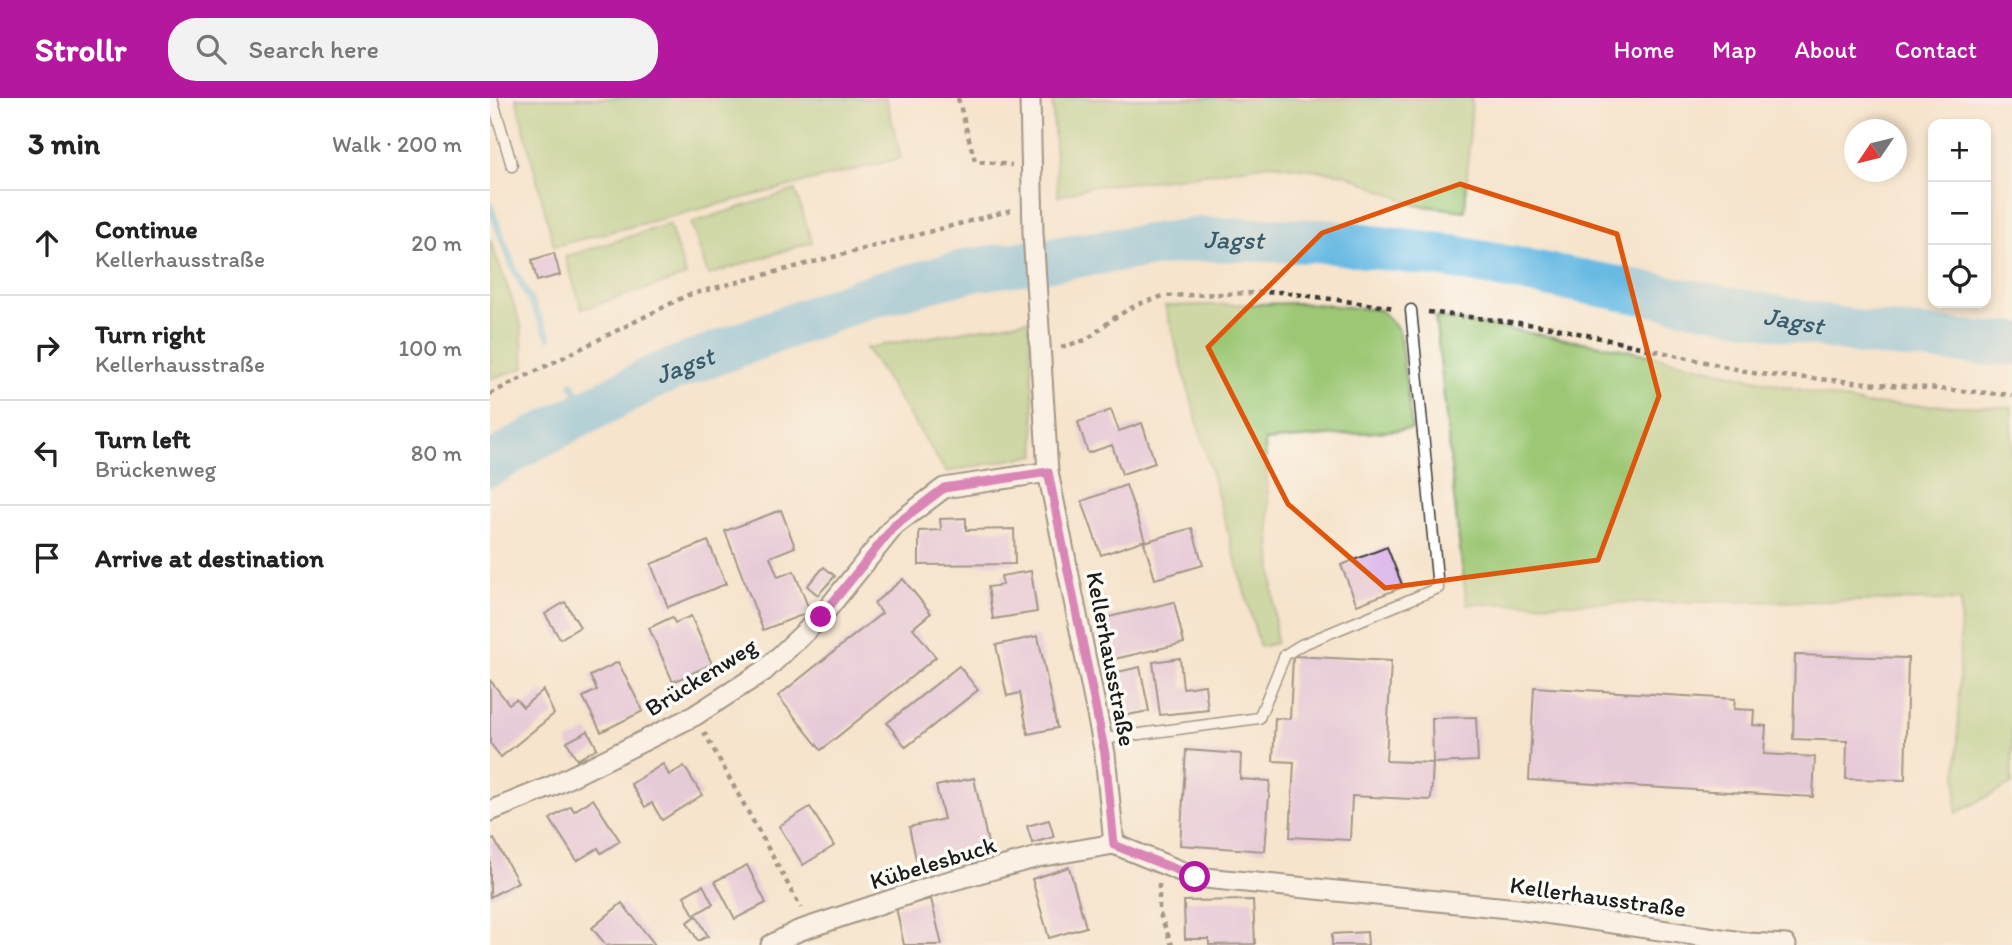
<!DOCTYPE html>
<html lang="en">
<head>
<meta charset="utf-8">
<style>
	body { margin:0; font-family:Itim,sans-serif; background:#f2f2f2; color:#222 }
	.controls { position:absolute; right:21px; top:21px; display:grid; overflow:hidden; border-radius:14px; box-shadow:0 4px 10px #0003 }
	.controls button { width:63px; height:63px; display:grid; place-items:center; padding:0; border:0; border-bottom:2px solid #e0e0e0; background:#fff; color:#222; font:35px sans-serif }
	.compass { position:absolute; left:1354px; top:21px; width:63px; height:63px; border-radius:50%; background:#fff; box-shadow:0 4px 10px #0003; rotate:235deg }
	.stop { position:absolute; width:21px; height:21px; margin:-16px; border:5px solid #b5179e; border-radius:50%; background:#fff }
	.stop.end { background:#b5179e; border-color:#fff; box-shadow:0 2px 7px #0008 }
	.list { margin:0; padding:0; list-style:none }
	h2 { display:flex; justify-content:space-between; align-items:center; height:91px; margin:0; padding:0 28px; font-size:30px }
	h2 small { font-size:23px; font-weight:400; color:#767676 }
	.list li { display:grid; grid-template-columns:46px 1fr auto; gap:21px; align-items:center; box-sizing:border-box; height:105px; padding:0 28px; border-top:2px solid #e0e0e0 }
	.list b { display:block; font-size:26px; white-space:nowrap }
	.list p { margin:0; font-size:23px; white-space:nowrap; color:#767676 }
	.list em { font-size:23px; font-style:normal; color:#767676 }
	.icon { flex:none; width:38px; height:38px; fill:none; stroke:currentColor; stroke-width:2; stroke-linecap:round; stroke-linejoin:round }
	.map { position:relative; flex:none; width:1522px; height:847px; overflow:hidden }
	header { display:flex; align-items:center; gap:42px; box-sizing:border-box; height:98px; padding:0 35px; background:#b5179e; color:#fff }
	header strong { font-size:33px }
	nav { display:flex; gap:38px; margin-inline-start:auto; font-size:24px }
	.search { width:490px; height:63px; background:#f2f2f2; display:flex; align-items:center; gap:18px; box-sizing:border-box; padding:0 24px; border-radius:28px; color:#767676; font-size:26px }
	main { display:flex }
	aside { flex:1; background:#fff }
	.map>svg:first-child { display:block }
</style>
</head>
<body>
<header>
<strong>Strollr</strong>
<div class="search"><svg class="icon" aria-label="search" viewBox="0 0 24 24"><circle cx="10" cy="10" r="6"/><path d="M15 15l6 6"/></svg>Search here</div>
<nav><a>Home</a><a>Map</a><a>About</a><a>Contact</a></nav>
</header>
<main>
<aside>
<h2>3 min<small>Walk · 200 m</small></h2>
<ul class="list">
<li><svg class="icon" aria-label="ahead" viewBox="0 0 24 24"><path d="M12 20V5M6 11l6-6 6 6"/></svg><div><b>Continue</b><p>Kellerhausstraße</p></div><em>20 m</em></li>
<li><svg class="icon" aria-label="right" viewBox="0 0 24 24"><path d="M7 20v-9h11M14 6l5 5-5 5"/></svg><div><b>Turn right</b><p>Kellerhausstraße</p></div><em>100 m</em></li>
<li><svg class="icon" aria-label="left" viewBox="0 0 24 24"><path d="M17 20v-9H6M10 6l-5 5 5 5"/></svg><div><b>Turn left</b><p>Brückenweg</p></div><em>80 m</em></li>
<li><svg class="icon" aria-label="arrive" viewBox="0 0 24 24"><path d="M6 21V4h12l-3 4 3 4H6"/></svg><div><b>Arrive at destination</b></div></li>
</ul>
</aside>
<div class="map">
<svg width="1522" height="847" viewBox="0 0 1522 847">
	<rect width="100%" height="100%" fill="#fdfcf7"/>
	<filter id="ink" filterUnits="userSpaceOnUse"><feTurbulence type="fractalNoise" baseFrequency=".0143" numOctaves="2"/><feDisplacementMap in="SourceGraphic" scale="14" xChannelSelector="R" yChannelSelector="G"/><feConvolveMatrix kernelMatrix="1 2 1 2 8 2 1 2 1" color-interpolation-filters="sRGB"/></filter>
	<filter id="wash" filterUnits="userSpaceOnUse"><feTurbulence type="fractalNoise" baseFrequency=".00686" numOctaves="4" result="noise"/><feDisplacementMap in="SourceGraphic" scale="28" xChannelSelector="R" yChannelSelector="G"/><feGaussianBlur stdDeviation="1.57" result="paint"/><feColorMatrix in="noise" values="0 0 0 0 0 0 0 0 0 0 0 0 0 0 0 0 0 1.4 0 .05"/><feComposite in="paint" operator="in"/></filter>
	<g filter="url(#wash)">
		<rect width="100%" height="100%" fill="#f6e4cc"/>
		<!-- green -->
		<g fill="#9dc774" stroke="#5c7248" stroke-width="2">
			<polygon points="26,0 396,0 411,60 64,148"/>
			<polygon points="562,0 982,0 975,113 925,107 855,76 780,66 688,80 598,89 568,99"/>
			<polygon points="305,92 322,144 218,177 201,125"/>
			<polygon points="179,126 196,178 92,211 75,159"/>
			<polygon points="0,141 31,226 34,270 0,281"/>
			<polygon points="811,205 890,212 909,232 922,331 775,343 786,545 770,549 675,208"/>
			<path d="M945,219L1128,250L1373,306L1522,309V686L1466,715L1471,502L977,506C963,411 957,314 945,219Z"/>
			<polygon points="539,222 546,357 456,374 376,250"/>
		</g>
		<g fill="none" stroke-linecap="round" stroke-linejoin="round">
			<!-- stream -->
			<g stroke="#67bae3" stroke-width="7">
				<polyline points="0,108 24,171 59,239"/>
				<polyline points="82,286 97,314"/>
			</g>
			<!-- river -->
			<path stroke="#67bae3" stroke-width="44" id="s1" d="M0,367L34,346L166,278L374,200L481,172L709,141L835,143L961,159L1371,235L1499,246L1522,245"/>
		</g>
		<g id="blocks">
			<!-- building -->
			<g fill="#d5aae7">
				<polygon points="64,155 70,177 47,183 42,162"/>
				<polygon points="621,312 629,333 652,325 665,365 632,376 622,347 598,355 588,324"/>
				<polygon points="636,387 655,442 611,457 592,403"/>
				<polygon points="291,412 305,449 280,459 288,479 304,473 320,514 273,532 235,433"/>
				<polygon points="476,420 476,432 524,431 525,466 429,467 429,433 451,432 450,421"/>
				<polygon points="702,430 713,467 665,481 654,444"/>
				<polygon points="218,443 236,486 178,509 161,466"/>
				<polygon points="897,449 913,489 867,507 851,467"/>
				<polygon points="334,469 345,478 328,497 317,488"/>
				<polygon points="541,473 547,514 503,521 498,489 513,487 511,478"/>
				<polygon points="413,481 441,515 423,530 446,559 331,652 288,598 392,515 384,505"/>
				<polygon points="75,504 90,529 70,541 55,516"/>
				<polygon points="684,504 694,545 620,562 610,521"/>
				<polygon points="201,518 222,566 183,584 159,530 182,519 185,525"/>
				<polygon points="548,538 567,630 538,636 530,595 517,598 506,547"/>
				<polygon points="1305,557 1418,560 1415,682 1356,681 1357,643 1303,641"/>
				<polygon points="803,558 901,563 896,663 943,665 941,702 862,698 860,742 800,739 804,664 783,663 785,620 800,621"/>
				<polygon points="690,560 693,590 715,587 718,612 670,617 663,564"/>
				<polygon points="128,564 153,613 111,634 93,599 107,592 100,578"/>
				<polygon points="469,568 488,592 416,649 397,625"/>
				<polygon points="650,569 659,613 632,618 623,575"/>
				<polygon points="0,582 19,606 26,601 33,609 53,592 64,616 11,659 0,645"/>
				<polygon points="1044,589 1245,601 1244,611 1264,612 1263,627 1276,628 1274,656 1325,659 1323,699 1039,682"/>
				<polygon points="986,619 988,663 943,665 942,620"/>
				<polygon points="98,633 107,650 87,662 77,644"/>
				<polygon points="696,652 751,656 750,681 780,683 775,753 690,747"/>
				<polygon points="173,666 179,677 194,668 212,697 172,722 162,705 155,709 141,686"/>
				<polygon points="484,680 500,755 428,770 419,729 454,721 446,688"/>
				<polygon points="103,701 130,743 111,755 108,750 87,763 60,721 81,708 84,713"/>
				<polygon points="320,709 344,748 313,767 289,728"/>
				<polygon points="559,722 564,739 542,745 537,728"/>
				<polygon points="4,741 28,784 0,799 0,743"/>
				<polygon points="257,767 276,805 245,821 225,783"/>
				<polygon points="579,769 596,829 559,840 542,781"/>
				<polygon points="213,787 223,806 204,817 194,798"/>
				<polygon points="441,801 452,847 414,847 406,809"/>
				<polygon points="763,802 765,846 719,847 719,841 695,841 694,803"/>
				<polygon points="132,805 165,847 116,847 102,830"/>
				<polygon points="207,818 218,838 208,843 197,824"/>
				<polygon points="877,834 878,847 842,847 842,836"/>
			</g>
		</g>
	</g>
	<g filter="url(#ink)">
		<use href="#blocks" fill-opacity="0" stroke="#3d3a36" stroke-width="2"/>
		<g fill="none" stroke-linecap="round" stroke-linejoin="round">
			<defs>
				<g id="service">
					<polyline points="2,0 22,68"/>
					<polyline points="613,641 769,620 795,557 811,547 948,490 921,212"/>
				</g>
				<g id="minor">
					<polyline points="540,0 543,135 558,374 615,656 624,746"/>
					<polyline points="0,713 60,689 204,618 274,573 331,519 405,427 454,390 558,374"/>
					<polyline points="624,746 705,779 1028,811 1258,845 1296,847"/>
					<polyline points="281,847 308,833 449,786 548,759 624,746"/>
				</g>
			</defs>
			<!-- service casing -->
			<use href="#service" stroke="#3d3a36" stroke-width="13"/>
			<!-- minor casing -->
			<use href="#minor" stroke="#3d3a36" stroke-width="23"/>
			<!-- path -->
			<g stroke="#3d3a36" stroke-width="4.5" stroke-dasharray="5 5" stroke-linecap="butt">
				<polyline points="468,0 485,63 522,67"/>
				<polyline points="938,214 1062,229 1268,276 1522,297"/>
				<polyline points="571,249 596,242 624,220 646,207 673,198 791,194 905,210"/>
				<polyline points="0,296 198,197 522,112"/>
				<polyline points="214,634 311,810"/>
				<polyline points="669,786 669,814 682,847"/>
			</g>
			<!-- service -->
			<use href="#service" stroke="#fff" stroke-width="10"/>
			<!-- minor -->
			<use href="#minor" stroke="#fff" stroke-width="19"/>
		</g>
	</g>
	<g fill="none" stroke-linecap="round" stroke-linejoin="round" filter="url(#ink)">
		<!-- route -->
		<polyline stroke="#b5179e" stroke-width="9" points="331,519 405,427 454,390 558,374 615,656 624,747 705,779"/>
	</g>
	<!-- marked area -->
	<path d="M0 0H1522V847H0ZM970,86L1127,136L1169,298L1108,462L895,490L798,406L718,249L832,135Z" fill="#f6e4cc" fill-opacity=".55" fill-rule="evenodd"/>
	<path fill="none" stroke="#de560d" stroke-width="5" stroke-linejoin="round" d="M970,86L1127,136L1169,298L1108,462L895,490L798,406L718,249L832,135Z"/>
	<g text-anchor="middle" stroke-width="7" stroke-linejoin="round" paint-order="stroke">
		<!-- street labels -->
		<g font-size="24" fill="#1c1c1c" stroke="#fdfcf7">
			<text transform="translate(621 561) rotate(79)" y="8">Kellerhausstraße</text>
			<text transform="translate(211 579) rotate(-32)" y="8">Brückenweg</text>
			<text transform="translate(443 765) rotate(-17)" y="8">Kübelesbuck</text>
			<text transform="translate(1108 799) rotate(8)" y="8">Kellerhausstraße</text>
		</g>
		<!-- water labels -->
		<g font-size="26" font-style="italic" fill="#3a5b6c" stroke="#fdfcf7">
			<text dy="9" stroke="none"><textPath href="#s1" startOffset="786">Jagst</textPath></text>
			<text dy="9" stroke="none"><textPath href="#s1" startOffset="1353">Jagst</textPath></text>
			<text dy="9" stroke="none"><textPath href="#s1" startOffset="219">Jagst</textPath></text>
		</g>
	</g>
</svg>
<div class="controls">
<button>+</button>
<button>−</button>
<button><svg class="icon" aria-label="locate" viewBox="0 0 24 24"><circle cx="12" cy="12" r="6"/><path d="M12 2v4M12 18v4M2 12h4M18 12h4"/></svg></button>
</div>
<svg class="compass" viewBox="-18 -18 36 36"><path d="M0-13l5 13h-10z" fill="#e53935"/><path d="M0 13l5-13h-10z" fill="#767676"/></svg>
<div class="stop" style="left:705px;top:779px"></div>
<div class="stop end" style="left:331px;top:519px"></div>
</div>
</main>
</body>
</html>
